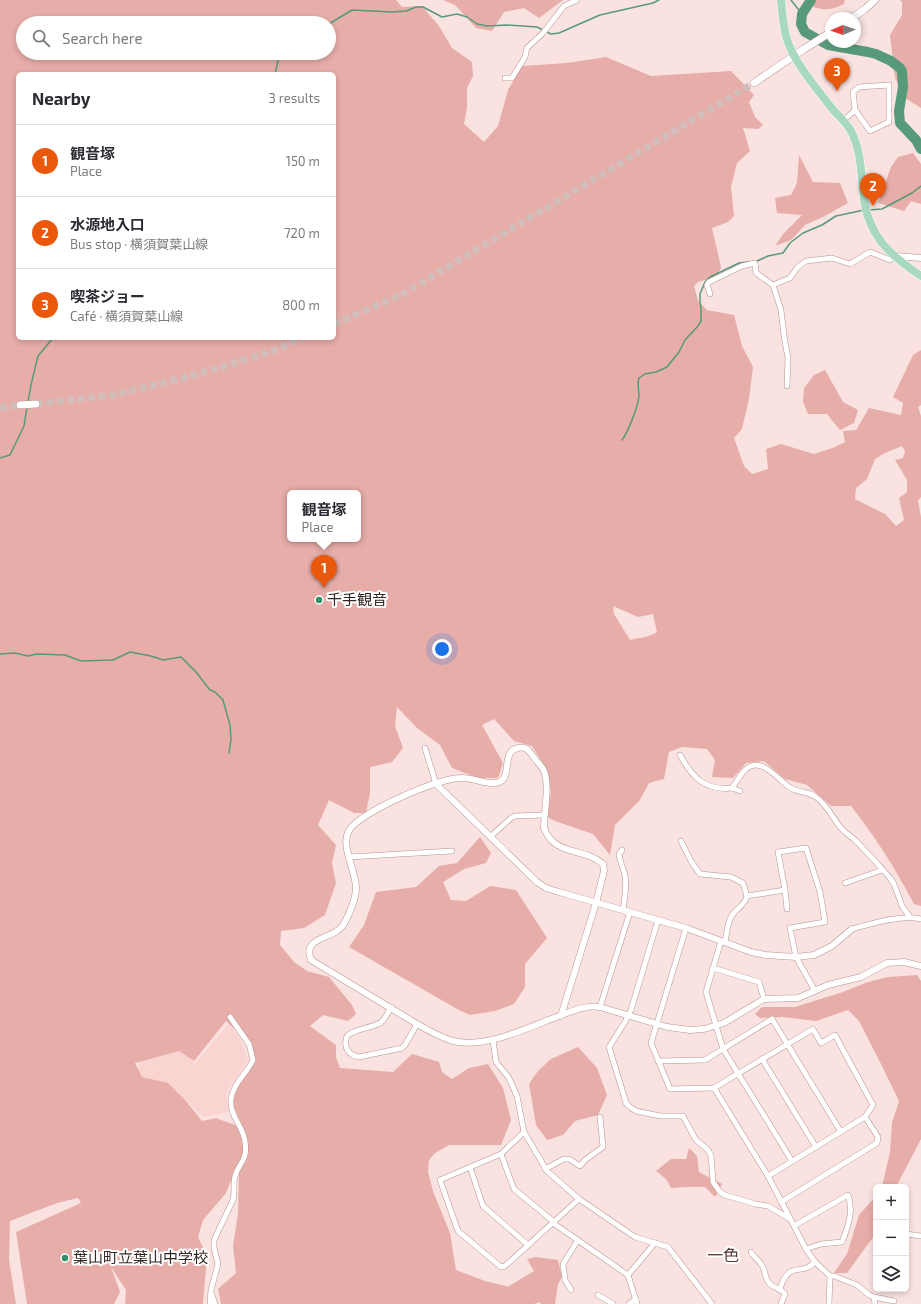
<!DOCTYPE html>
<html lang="en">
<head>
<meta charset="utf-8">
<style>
	body { margin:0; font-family:"Exo 2","Noto Sans JP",sans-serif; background:#f2f2f3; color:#2b2b33 }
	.controls { position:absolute; right:12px; bottom:12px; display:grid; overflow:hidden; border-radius:6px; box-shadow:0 2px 6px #0003 }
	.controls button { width:36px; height:36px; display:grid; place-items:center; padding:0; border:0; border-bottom:1px solid #e1e1e2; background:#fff; color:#2b2b33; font:20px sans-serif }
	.compass { position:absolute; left:825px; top:12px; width:36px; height:36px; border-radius:50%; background:#fff; box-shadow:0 2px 6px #0003; rotate:268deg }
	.you { position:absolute; left:442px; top:649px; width:14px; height:14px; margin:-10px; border:3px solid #fff; border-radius:50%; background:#1a73e8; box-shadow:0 0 0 6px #1a73e833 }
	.badge { display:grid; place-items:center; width:26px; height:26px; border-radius:50%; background:#ea580c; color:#fff; font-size:13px; font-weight:700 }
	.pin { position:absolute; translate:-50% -33px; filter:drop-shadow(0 1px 2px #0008) }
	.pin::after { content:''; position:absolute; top:21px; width:14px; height:12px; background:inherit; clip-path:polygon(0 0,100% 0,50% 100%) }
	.popup { position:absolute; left:287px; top:490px; width:74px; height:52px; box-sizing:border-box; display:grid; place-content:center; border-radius:6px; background:#fff; filter:drop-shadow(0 1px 3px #0005); font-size:13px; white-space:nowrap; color:#7c7c81 }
	.popup b { font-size:15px; color:#2b2b33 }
	.popup::after { content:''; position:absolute; left:50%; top:100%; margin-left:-8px; border:8px solid transparent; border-top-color:#fff }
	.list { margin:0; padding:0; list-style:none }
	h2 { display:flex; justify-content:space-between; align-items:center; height:52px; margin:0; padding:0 16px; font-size:17px }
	h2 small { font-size:13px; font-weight:400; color:#7c7c81 }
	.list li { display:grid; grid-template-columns:26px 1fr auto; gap:12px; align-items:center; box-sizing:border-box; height:72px; padding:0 16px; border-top:1px solid #e1e1e2 }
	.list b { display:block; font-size:15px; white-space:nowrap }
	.list p { margin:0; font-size:13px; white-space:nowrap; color:#7c7c81 }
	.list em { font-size:13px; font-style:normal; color:#7c7c81 }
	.icon { flex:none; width:22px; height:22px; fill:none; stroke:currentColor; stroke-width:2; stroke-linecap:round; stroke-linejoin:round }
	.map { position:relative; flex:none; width:921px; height:1304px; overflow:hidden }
	.search { position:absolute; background:#fff; box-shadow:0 2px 6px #0003; left:16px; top:16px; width:320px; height:44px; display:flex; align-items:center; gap:10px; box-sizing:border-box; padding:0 14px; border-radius:22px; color:#7c7c81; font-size:15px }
	.panel { position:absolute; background:#fff; box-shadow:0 2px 6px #0003; left:16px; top:72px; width:320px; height:268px; border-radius:6px }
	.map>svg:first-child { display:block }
</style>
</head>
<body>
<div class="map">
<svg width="921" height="1304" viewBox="0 0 921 1304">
	<rect width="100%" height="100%" fill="#fae2e0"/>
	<!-- built -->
	<polygon fill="#fad4d1" points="229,1023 241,1040 248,1060 227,1091 228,1112 203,1117 173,1088 137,1078 140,1058 179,1048 195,1064"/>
	<!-- green -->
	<g fill="#e7ada8" fill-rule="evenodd">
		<path d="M0,0H396L402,7L422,6L439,26L452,48L472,62L473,76L467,88V108L464,124L484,142L498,126L508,90L522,66L567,63L606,57L651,76L731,71L754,95L749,102L755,117L763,125L758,129L743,128L750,151L737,163L731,187L734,216L728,222L712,228L721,267L718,276L698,282L694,286L698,301L707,310L734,315L742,346L753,367L749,399L742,429L734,438L744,466L752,474L768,469L766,449L781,444L814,454L835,447L845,442L843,431L856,430L869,408L901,415L903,403L893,397L913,355L921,350V405L918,407L921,416V497L918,501L921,517V906L914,904C895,868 876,838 851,806H831L807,785L785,779L764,761L746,763L733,778L712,777L715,760L707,749L682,747L669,752L664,779L649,783L640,800L615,825L610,855L593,834L555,821L547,817L551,791L543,764L532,746L514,741L494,719L482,725L503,763L498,778H478L452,768L440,745L417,728L397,707L395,726L403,748L392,762L370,767V793L366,813H354L329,800L318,825L336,845L332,863L336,883L325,915L304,928L281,931L280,945L294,962L307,971L329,977L352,1005L356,1014L348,1021L323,1015L310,1026L336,1045V1057L340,1068L393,1072L412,1054L439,1062L442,1072L452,1079L469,1068L488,1064L503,1088L511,1120L501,1145H449L435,1153L429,1160L428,1172L433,1191L450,1233L456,1270L485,1281L510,1287L509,1286L534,1271L527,1259L536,1257L558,1260L562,1277L558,1284L555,1304H541L540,1302L534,1304H221L218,1289L236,1273L233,1246L238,1213L239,1175L235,1171L226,1193L203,1220L198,1237L207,1256L203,1304H125L126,1290L111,1267L120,1292L114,1304H27L16,1232L81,1203L78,1198L57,1203L10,1221L9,1260L16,1304H0ZM23,23H329V53H23ZM18,74H334V338H18ZM902,446L905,451L903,458L895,460L907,480V492L899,498L904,520L896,526L885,514L855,499L856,488L867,479L875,459L885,453ZM290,493H358V539H290ZM613,606L638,617L653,614L657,632C650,637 639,638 630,640L614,614ZM226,1021L253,1046L250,1061L230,1097L243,1128L216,1118L202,1121L186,1101L168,1083L142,1077L135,1063L179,1051L194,1061Z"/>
		<polygon points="443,0 563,0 539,18 524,8 504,12 492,31 476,28 455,5"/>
		<path d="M815,0H845L844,4C832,10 826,11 813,7Z"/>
		<polygon points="900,0 921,0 921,108 905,98 895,78 890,35 902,15 902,2"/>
		<polygon points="913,153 921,164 921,204 911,201 904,211 878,203 891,167 898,157"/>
		<polygon points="799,155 813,182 840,183 848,203 825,216 805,225 791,240 775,246 784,233 802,215 777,213 775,198 791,195 797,183"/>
		<polygon points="825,370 843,402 858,410 854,423 840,430 827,414 808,414 803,402 804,388 814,375"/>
		<polygon points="480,837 491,853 486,863 464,869 443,882 451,900 466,901 490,886 516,890 547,938 525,964 525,987 514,1004 495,1011 470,1015 459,1010 349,947 364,925 376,892 416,887 439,866 457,863"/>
		<polygon points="917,975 921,981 921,1139 896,1187 882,1187 890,1152 892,1123 899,1101 881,1064 859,1021 848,1010 816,1021 783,1017 760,1018 755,1014 762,1007 795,1007 843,992 868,982 888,977"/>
		<polygon points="578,1047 597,1068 607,1095 598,1115 575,1121 563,1135 547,1140 536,1125 529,1084 538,1071 551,1059"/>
		<polygon points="689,1148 697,1156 699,1172 722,1184 715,1197 705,1187 684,1187 671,1188 666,1179 656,1171 671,1159 686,1159"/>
		<polygon points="876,1196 876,1232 874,1236 847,1273 834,1273 847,1254 859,1215"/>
	</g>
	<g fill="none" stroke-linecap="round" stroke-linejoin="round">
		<!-- stream -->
		<g stroke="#569a7a" stroke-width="1.5">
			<polyline points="791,0 802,14"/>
			<polyline points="329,24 352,10 392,12 406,11 416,7 423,7 442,17 457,14 467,17 477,24 487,26 507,25 537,27 551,34 559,33 600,15 653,3 659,0"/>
			<polyline points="275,74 280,53"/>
			<polyline points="869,210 882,209 912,193 921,186"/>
			<polyline points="28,402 31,385 38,356 53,338"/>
			<path d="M622,440C628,432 638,407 639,396C639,390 637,384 639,378L645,374L656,372L667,367L679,352L685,340L698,326L701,321V309L700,301V294L705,282L710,277L739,263L757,261L768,256L783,253L790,243L803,233L822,225L836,216L864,210"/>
			<polyline points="0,458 10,455 24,426 27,407"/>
			<polyline points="0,654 15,653 28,656 37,654 65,655 81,661 113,660 130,652 151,656 163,660 181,657 196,672 210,690 215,692 223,700 230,725 231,739 229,753"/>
		</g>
		<!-- river -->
		<polyline stroke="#569a7a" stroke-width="10" points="811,0 802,14 801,24 805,32 828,45 868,52 876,54 891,61 900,68 902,71 903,87 899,111 900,123 916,140 921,149"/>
		<!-- secondary-tunnel -->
		<g stroke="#d3bdbb" stroke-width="7" stroke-dasharray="7 3.5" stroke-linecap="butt">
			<polyline points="334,324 401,295 754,83"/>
			<polyline points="36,404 113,395 195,375 270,352 303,338"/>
			<polyline points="0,408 20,405"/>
		</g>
		<defs>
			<g id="minor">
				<polyline points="505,78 512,78 525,57 527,48 543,33 564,6 577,0"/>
				<polygon points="889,85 889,122 870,131 855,110 853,92 859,87"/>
				<polyline points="843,121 855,110"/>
				<polyline points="710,294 707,285 709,282 742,266 755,263 756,273 773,285"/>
				<polyline points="787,386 788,358 784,336 781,310 773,285 790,278 797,268 806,261 832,258 850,264 870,252 890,260 893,256"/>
				<polyline points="425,748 436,784"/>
				<path d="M680,755C692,777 705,791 732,788C738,780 744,766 755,765C767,764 781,782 791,788C799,793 808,791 816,797C828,805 833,820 843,830C846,834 851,836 855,840C867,852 879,865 890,878L894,884L902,906L910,917"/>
				<polyline points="732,788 740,791"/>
				<polyline points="490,837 511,818 515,816 544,815"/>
				<polyline points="681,841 691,861 700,874 731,877 743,883 747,896"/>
				<path d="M622,850L619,854C620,862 623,868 625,875C627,887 625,898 623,910"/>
				<polyline points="349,857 452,851"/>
				<polyline points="845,883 882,870"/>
				<polyline points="785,890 778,852 806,848 820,892 825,922 790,928 796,957 815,991"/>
				<polyline points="658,920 631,1010 625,1022 609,1047 624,1096 626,1103 630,1107 636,1111 660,1116 683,1116 696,1140 707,1149 711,1155 713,1182 720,1192 725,1195 755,1204 768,1206 790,1219"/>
				<polyline points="686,928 651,1043 670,1089 714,1088 813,1029 821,1043 835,1035 873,1105 865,1117 768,1176"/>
				<path d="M852,929C870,924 903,914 921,919"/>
				<polyline points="721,941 706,992 723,1049 792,1161"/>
				<path d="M725,942C727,933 727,921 733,914C738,907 745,905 747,896L785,890L787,909"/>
				<polyline points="713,968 759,982 764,999"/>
				<path d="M391,1007C388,1012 385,1020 380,1023C369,1029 356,1028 347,1036C343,1047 348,1055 359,1057L402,1048L405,1045L417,1024"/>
				<polyline points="600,1007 630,912"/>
				<polyline points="493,1040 496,1062 509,1078 517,1096 524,1132 547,1171 579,1199 635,1237 668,1247 712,1304"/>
				<polyline points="762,1059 816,1147"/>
				<polyline points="658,1061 705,1060 772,1019 841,1132"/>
				<path d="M714,1088L768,1176L806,1249L821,1244L842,1242C848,1227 854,1211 848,1195L794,1226"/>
				<polyline points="524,1132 501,1154 440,1180 458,1231 501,1267 505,1266 579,1199"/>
				<polyline points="501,1154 514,1189 554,1222"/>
				<polyline points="470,1167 483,1206 528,1245"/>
				<polyline points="545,1169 564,1159 569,1159 580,1166 585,1160 603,1147 600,1117"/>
				<polyline points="781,1202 877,1143 878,1137 865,1117"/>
				<polyline points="553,1223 628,1275 655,1243"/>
				<polyline points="906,1234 921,1236"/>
				<polyline points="806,1249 815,1262 830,1276 829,1304"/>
				<path d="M751,1252C753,1257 758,1259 761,1264C766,1269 764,1279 770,1284C775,1289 779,1287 785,1294L781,1304"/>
				<polyline points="628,1275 637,1304"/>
				<polyline points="830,1276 834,1276 857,1285 869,1295 874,1297 875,1304"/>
				<path d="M780,1289C789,1259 801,1277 815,1262"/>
				<polyline points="571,1290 565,1280 563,1264 578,1240"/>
				<polyline points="212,1295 215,1304"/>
				<polyline points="598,1295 613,1304"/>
				<polyline points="874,1297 894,1301"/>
				<path d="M210,1304L211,1290L218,1264L214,1248V1240L233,1200C235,1192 233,1184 235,1176C239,1162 248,1161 245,1142C244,1127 229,1116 231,1099C233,1084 247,1073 253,1060L249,1044L230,1017"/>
				<polyline points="629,1304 636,1299"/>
			</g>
			<g id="tertiary">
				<polyline points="895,256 921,258"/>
				<polyline points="436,784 537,882 546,888 559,892 686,928 751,952 766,955 796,957 814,955 832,946 852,929"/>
				<path d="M561,1016L596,903L604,871L603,864C584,847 555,857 544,828C544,812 550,786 544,771C542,766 538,763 535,759C533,756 530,752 527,749C525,748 521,747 518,748C498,752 517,785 491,783C481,783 471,777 461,778C438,778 363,811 350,829C339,844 356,871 356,888C356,899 350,912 345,922C336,941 301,935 311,960L417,1024C429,1031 440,1037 453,1041C486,1049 529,1027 559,1016C573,1011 585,1005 600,1007L667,1027L690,1030L704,1029L724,1023L764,999L798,998L828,985L861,977L887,963L904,962L921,966"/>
			</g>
			<g id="secondary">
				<polyline points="852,18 865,9 875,0"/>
				<polyline points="754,83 804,49 831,32"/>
				<polyline points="20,405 36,404"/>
			</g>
			<path id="primary" d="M781,0C782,12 783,24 786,36C792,60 816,88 831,107C837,115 846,122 851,131C862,153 861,175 864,199C869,237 891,256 921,276"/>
		</defs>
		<!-- minor casing -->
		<use href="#minor" stroke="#b6938f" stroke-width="6"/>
		<!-- tertiary casing -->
		<use href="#tertiary" stroke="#b6938f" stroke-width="7"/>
		<!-- secondary casing -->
		<use href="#secondary" stroke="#b6938f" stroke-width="8"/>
		<!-- primary casing -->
		<use href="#primary" stroke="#fff" stroke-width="9"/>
		<!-- minor -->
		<use href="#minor" stroke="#fff" stroke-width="5"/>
		<!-- tertiary -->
		<use href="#tertiary" stroke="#fff" stroke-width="6"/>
		<!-- secondary -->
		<use href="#secondary" stroke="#fff" stroke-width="7"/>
		<!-- primary -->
		<use href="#primary" stroke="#a9d8c1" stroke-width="8"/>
	</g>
	<!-- markers -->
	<g fill="#329169" stroke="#fff" stroke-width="1.5">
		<circle cx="319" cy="600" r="4"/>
		<circle cx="65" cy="1258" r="4"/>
	</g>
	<g text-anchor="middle" stroke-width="4" stroke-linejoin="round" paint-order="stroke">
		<!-- poi labels -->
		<g font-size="15" fill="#352725" stroke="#fff" text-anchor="start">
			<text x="327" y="605">千手観音</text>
			<text x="73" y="1263">葉山町立葉山中学校</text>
		</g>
		<!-- neighbourhood labels -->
		<g font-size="16" fill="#563835" stroke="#fff">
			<text x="723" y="1261">一色</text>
		</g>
	</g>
</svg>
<div class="controls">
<button>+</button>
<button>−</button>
<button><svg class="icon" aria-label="layers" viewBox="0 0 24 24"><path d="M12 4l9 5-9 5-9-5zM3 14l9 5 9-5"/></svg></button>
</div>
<svg class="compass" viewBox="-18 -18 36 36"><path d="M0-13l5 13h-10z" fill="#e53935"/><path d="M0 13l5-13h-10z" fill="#7c7c81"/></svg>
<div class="you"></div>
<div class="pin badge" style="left:324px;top:588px">1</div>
<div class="popup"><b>観音塚</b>Place</div>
<div class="pin badge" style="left:873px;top:206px">2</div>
<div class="pin badge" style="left:837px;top:91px">3</div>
<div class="search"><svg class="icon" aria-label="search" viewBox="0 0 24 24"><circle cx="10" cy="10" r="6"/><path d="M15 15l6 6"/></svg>Search here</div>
<section class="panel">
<h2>Nearby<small>3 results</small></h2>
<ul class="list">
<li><span class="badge">1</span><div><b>観音塚</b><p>Place</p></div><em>150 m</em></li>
<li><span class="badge">2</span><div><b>水源地入口</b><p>Bus stop · 横須賀葉山線</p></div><em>720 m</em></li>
<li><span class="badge">3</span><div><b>喫茶ジョー</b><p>Café · 横須賀葉山線</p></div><em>800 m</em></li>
</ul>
</section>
</div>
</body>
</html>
